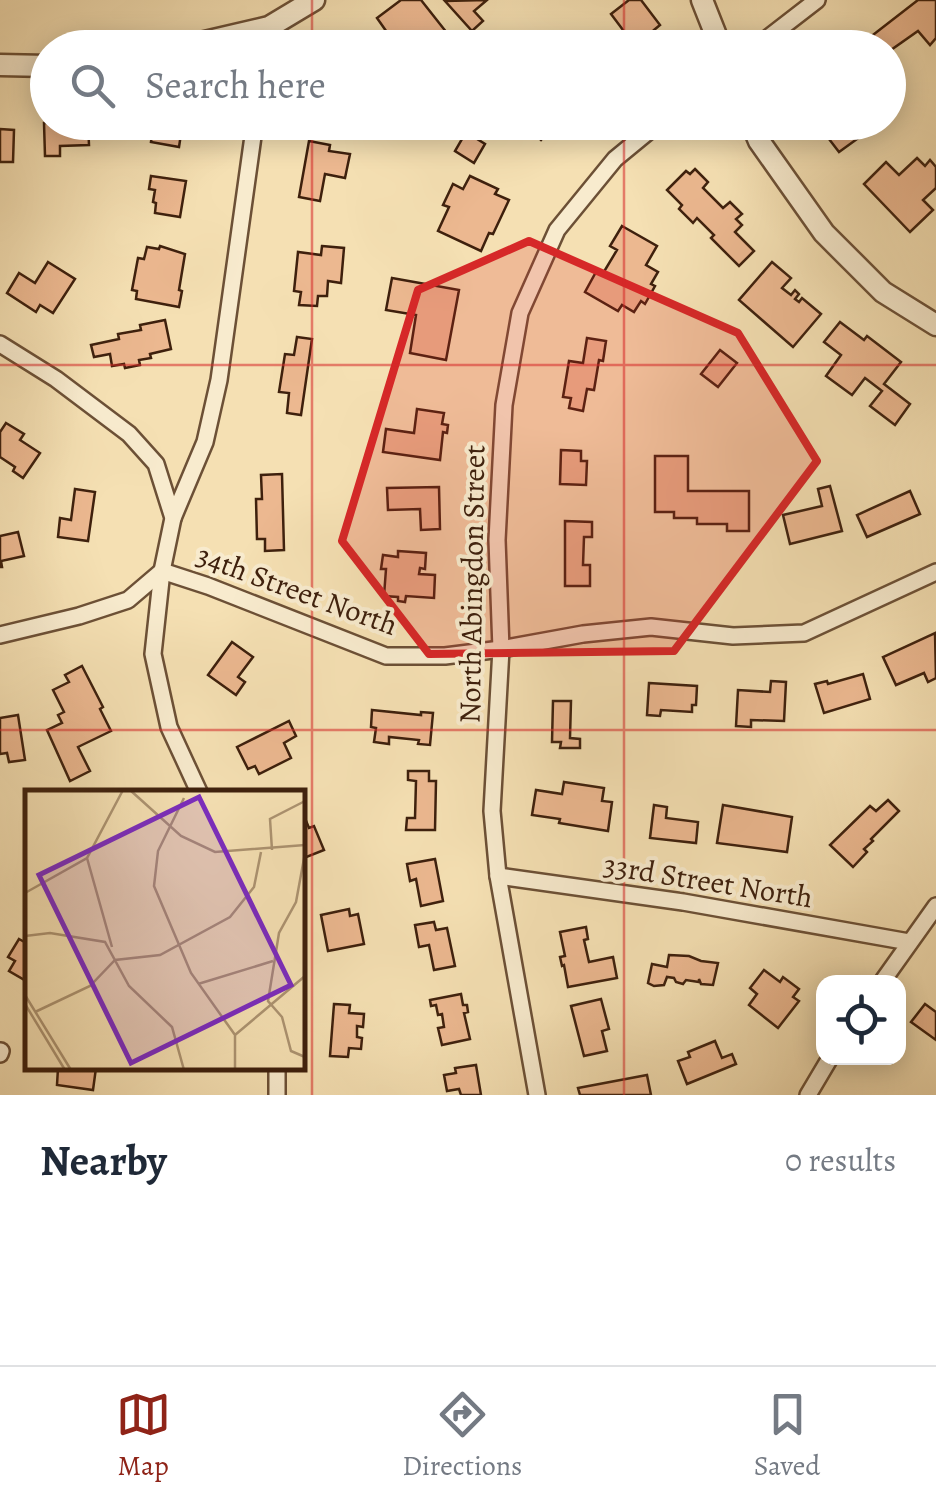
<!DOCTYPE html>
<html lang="en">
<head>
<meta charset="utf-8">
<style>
	body { margin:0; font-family:Alegreya,serif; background:#f6f6f7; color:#1f2937 }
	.controls { position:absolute; right:30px; bottom:30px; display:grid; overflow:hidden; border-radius:20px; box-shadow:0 5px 25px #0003 }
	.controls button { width:90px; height:90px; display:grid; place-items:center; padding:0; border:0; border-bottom:2px solid #e0e1e3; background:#fff; color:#1f2937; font:50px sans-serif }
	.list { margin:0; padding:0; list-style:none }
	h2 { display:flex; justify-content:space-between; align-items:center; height:130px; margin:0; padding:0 40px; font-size:42px }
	h2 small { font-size:32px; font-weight:400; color:#747a83 }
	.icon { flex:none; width:55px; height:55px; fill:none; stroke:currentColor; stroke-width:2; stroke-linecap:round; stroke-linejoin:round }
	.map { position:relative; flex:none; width:936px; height:1095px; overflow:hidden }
	.search { position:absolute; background:#fff; box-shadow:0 5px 25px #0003; left:30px; right:30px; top:30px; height:110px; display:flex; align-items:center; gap:25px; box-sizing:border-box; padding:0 35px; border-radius:55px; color:#747a83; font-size:38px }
	.sheet { height:270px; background:#fff }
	nav { display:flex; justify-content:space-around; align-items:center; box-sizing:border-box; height:140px; border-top:2px solid #e0e1e3; background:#fff; font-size:28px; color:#747a83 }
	nav a { display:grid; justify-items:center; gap:5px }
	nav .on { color:#8f2418 }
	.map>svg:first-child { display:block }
</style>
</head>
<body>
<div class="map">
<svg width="936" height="1095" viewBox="0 0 936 1095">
	<rect width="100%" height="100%" fill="#f5e0b3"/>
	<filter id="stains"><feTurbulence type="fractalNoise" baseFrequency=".002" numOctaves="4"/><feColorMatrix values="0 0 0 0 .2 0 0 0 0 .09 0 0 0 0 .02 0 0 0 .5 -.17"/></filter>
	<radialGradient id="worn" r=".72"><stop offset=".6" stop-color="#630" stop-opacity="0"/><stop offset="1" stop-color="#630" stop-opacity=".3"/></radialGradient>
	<!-- building -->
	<g fill="#ecb890" stroke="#3e200d" stroke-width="2.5">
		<polygon points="401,0 421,0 451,38 439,48 398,48 377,18"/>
		<polygon points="487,0 474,11 483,21 472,31 445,1"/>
		<polygon points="629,0 641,0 660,25 654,30 657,34 642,46 643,48 600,48 623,30 611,14"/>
		<polygon points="918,0 936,0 936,38 930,45 918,31 888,52 888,48 876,48 869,38"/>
		<polygon points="88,122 89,145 60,146 60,156 45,156 44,123"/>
		<polygon points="131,122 183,122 182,126 187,126 186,135 181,134 179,147 151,142 152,134 140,132 141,125"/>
		<polygon points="525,122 557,122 541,140 524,124"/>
		<polygon points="816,122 844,122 857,139 839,152"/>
		<polygon points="0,129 14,130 13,162 0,162"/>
		<polygon points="466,132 485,144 474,163 455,151"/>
		<polygon points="309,141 330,145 329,151 350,154 345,178 325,174 320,201 299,197"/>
		<polygon points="917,158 925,166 930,160 936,167 936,188 923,200 933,210 910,232 864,184 886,162 899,175"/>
		<polygon points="695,169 708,182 703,188 723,208 730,202 742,214 736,219 742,225 735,232 754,251 739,266 711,238 714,235 697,218 693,223 679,209 682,205 667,190 686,171 690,174"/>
		<polygon points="151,176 186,181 180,217 155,213 156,203 153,202 155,190 149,189"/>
		<polygon points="470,176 498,189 495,194 509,200 493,234 489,233 481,251 438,231 449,207 443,205 453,184 463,189"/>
		<polygon points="622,226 657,246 646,265 658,272 651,284 655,286 645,304 641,301 634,312 622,305 618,311 585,292 596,272 602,275 617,250 610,246"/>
		<polygon points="160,246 185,254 179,290 182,291 179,307 136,299 137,291 132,290 138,258 144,259 147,247 159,249"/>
		<polygon points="322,246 344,248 341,283 328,281 327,296 318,296 317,306 299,305 301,292 294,291 298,252 321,255"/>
		<polygon points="48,262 75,279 53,313 40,305 36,312 7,293 19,273 35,283"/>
		<polygon points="772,262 791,278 782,288 791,295 795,290 799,294 795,299 799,302 802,298 821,314 793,347 739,300"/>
		<polygon points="392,278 459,290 446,360 410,353 416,315 386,310"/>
		<polygon points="165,320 171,349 150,354 151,358 139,360 140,365 125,368 124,364 112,366 110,354 94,357 91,345 119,339 118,334 141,330 140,325"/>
		<polygon points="840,322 864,340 867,336 901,362 884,384 910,404 895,425 870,406 882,391 865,378 852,395 826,376 841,355 824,342"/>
		<polygon points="297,337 312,339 301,415 287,413 289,393 279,392 285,354 294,355"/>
		<polygon points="587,338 606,341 603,361 599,360 594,390 587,389 583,411 569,408 571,398 563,397 569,361 583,363"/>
		<polygon points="720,350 737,363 718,387 701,374"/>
		<polygon points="417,409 444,413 442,424 448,425 447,433 443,432 440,460 383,452 386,429 414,433"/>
		<polygon points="6,423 24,434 20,440 40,453 23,478 13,471 15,467 0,457 0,432"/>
		<polygon points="561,450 581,451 581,461 587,461 586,485 560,484"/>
		<polygon points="655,456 688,456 688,491 749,491 749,531 727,531 727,524 697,524 697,518 674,518 674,512 655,512"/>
		<polygon points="282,474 284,550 265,551 265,539 257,539 256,499 262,499 261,475"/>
		<polygon points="830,486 842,531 790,544 783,515 822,506 818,489"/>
		<polygon points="439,487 440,529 421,530 420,509 388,510 387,488"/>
		<polygon points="75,489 95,492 88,541 58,537 60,518 71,520"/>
		<polygon points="910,491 920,514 867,537 857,515"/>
		<polygon points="565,521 592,522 592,537 584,537 583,565 590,565 590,586 565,586"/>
		<polygon points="18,532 24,556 1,561 2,567 0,567 0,536"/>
		<polygon points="398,551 426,553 425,569 420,568 419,574 435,575 434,598 406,596 405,602 398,601 398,597 384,596 386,569 381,569 383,555 398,557"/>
		<polygon points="935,633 936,678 928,682 924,673 896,685 883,657"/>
		<polygon points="232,642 253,657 238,677 245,682 236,695 208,675"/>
		<polygon points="82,666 103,707 100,709 111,731 78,747 90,771 70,781 47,730 62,723 58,715 64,712 53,690 69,682 65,675"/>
		<polygon points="863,674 870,699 824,713 815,684 827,681 828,684"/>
		<polygon points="771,681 786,682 784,721 751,720 751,727 736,726 738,690 770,692"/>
		<polygon points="649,683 697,686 696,705 692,705 692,712 661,710 660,716 647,715"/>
		<polygon points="553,701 571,701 570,738 580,739 580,748 560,748 561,742 552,742"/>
		<polygon points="372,710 421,715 421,712 433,713 430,745 418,744 419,740 389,737 389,744 374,742 376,728 371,727"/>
		<polygon points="18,715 25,760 9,762 7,753 0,754 0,718"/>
		<polygon points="289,721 296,736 284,743 291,758 259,774 255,766 248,769 237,747"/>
		<polygon points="408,771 429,771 429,781 436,781 435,830 406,830 407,818 415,818 416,781 408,780"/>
		<polygon points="564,782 604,788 602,801 612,802 608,831 559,823 560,819 532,815 536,790 562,794"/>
		<polygon points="888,800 899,811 871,839 873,841 864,849 867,852 853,867 830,845 870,806 876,811"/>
		<polygon points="654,805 667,807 666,818 698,822 696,843 650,838"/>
		<polygon points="723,805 792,817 787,852 717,843"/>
		<polygon points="302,811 309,828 314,826 324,850 304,858"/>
		<polygon points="435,859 443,901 421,906 416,879 410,881 407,864"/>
		<polygon points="349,909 350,916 358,914 364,944 328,951 321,915"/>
		<polygon points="434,922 436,930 447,928 455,966 434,970 429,945 419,947 415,925"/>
		<polygon points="586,927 588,939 584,940 589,962 613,957 617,978 568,987 564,965 562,966 560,957 565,956 560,932"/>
		<polygon points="19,939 28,944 28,982 9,971 15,961 8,957"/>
		<polygon points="669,955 689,956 701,961 718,963 713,985 701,984 699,979 699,982 686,980 683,984 676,982 674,978 667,977 664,985 654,986 648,983 652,964 667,967"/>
		<polygon points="764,970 780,982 783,977 799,989 793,997 799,1001 778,1028 749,1005 757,994 750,988"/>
		<polygon points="461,994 463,1005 467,1005 468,1012 464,1013 470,1039 442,1045 438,1028 444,1027 442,1014 438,1015 436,1005 431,1006 430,1000"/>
		<polygon points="601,999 609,1029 602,1031 607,1051 584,1056 571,1006"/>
		<polygon points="334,1004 350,1005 349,1013 364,1014 363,1027 357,1026 357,1037 362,1038 361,1049 349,1048 348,1057 330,1056"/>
		<polygon points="925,1004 936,1012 936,1040 911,1022"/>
		<polygon points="715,1041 722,1058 732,1054 736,1064 687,1084 678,1061 690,1057 688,1052"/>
		<polygon points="476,1065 481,1095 461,1095 459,1089 447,1091 444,1075 456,1073 455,1068"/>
		<polygon points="58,1068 96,1068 93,1090 57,1085"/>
		<polygon points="647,1075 651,1095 580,1095 578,1088"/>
	</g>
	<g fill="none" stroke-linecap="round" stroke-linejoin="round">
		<defs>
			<g id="minor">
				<polyline points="755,48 817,0"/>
				<polyline points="0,344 56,379 129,434 156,464 173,518 162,571 153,654 169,727 199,792"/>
				<polyline points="173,518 205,442 219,380 255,122"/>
				<polyline points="0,635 79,616 128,600 162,571 208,586 386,656 445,656 501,649 583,634 651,627 733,636 804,633 936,572"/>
				<polyline points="498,876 683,902 909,942"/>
				<polyline points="882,982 936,906"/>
				<polyline points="0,1054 1,1051"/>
				<polyline points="277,1068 277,1095"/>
				<polyline points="537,1095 498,876 492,811 501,649 497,540 504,405 520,313 557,230 615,159 660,122"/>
				<polyline points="808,1095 830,1058"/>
			</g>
			<g id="tertiary">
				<polyline points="702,0 721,48"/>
				<polyline points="179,48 269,27 314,0"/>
				<polyline points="0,65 48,66"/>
				<polyline points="751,122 759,141 824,233 883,292 936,325"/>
			</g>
		</defs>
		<!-- minor casing -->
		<use href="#minor" stroke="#6c5036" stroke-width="20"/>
		<!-- tertiary casing -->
		<use href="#tertiary" stroke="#6c5036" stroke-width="25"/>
		<!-- minor -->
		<use href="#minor" stroke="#f8ebce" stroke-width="15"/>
		<!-- tertiary -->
		<use href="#tertiary" stroke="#f8ebce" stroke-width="20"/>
	</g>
	<!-- marked area -->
	<path fill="#d62828" fill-opacity="0.2" stroke="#d62828" stroke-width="8" stroke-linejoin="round" d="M529,241L738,333L817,461L674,651L429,654L342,541L418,290Z"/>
	<!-- grid -->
	<path fill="none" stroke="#d62828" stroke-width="2.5" stroke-opacity="0.55" d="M312,0V48M624,0V48M312,122V1095M624,122V1095M0,365H936M0,730H936"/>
	<g text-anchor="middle" stroke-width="8" stroke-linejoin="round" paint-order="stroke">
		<!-- street labels -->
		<g font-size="30" fill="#3e200d" stroke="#f8ebce">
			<text transform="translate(472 584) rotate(-89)" y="10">North Abingdon Street</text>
			<text transform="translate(297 590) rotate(20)" y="10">34th Street North</text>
			<text transform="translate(708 881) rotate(9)" y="10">33rd Street North</text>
		</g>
	</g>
	<!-- overview -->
	<g transform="translate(25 790)">
		<rect width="280" height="280" fill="#f5e0b3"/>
		<path fill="none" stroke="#ac9371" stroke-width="2.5" d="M105,0L156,46L190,62L280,55M159,8L133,61L129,96L166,183L210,245V280M247,60L245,29L280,11M280,63L271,112L254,143L243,211L257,227L266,261L280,267M62,68L87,157M0,103L62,68L98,0M0,146L25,143L80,152L104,196L147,237L159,280M173,194L248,171M0,205L46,280M0,214L40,280M10,222L65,196L90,170L135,165L205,127L229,97L236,62M210,245L280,186"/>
		<path fill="#7b2cbf" fill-opacity="0.15" stroke="#7b2cbf" stroke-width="5" d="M174,7L266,195L106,273L14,85Z"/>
		<rect width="280" height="280" fill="none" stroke="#3e200d" stroke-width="5"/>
	</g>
	<rect width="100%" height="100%" filter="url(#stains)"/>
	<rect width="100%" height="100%" fill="url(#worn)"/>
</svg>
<div class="controls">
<button><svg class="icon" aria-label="locate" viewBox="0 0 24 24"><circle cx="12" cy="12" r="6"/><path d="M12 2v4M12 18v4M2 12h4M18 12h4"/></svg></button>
</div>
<div class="search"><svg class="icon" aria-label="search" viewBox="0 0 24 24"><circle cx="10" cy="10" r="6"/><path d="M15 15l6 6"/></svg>Search here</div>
</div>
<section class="sheet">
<h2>Nearby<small>0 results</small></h2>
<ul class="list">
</ul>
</section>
<nav>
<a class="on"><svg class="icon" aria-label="map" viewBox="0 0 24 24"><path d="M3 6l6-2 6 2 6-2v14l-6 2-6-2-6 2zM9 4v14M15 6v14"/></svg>Map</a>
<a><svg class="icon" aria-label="directions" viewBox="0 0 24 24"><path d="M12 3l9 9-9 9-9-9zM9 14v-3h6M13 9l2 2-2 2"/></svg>Directions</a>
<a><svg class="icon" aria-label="saved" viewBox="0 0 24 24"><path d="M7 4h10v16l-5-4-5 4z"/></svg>Saved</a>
</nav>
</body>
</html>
